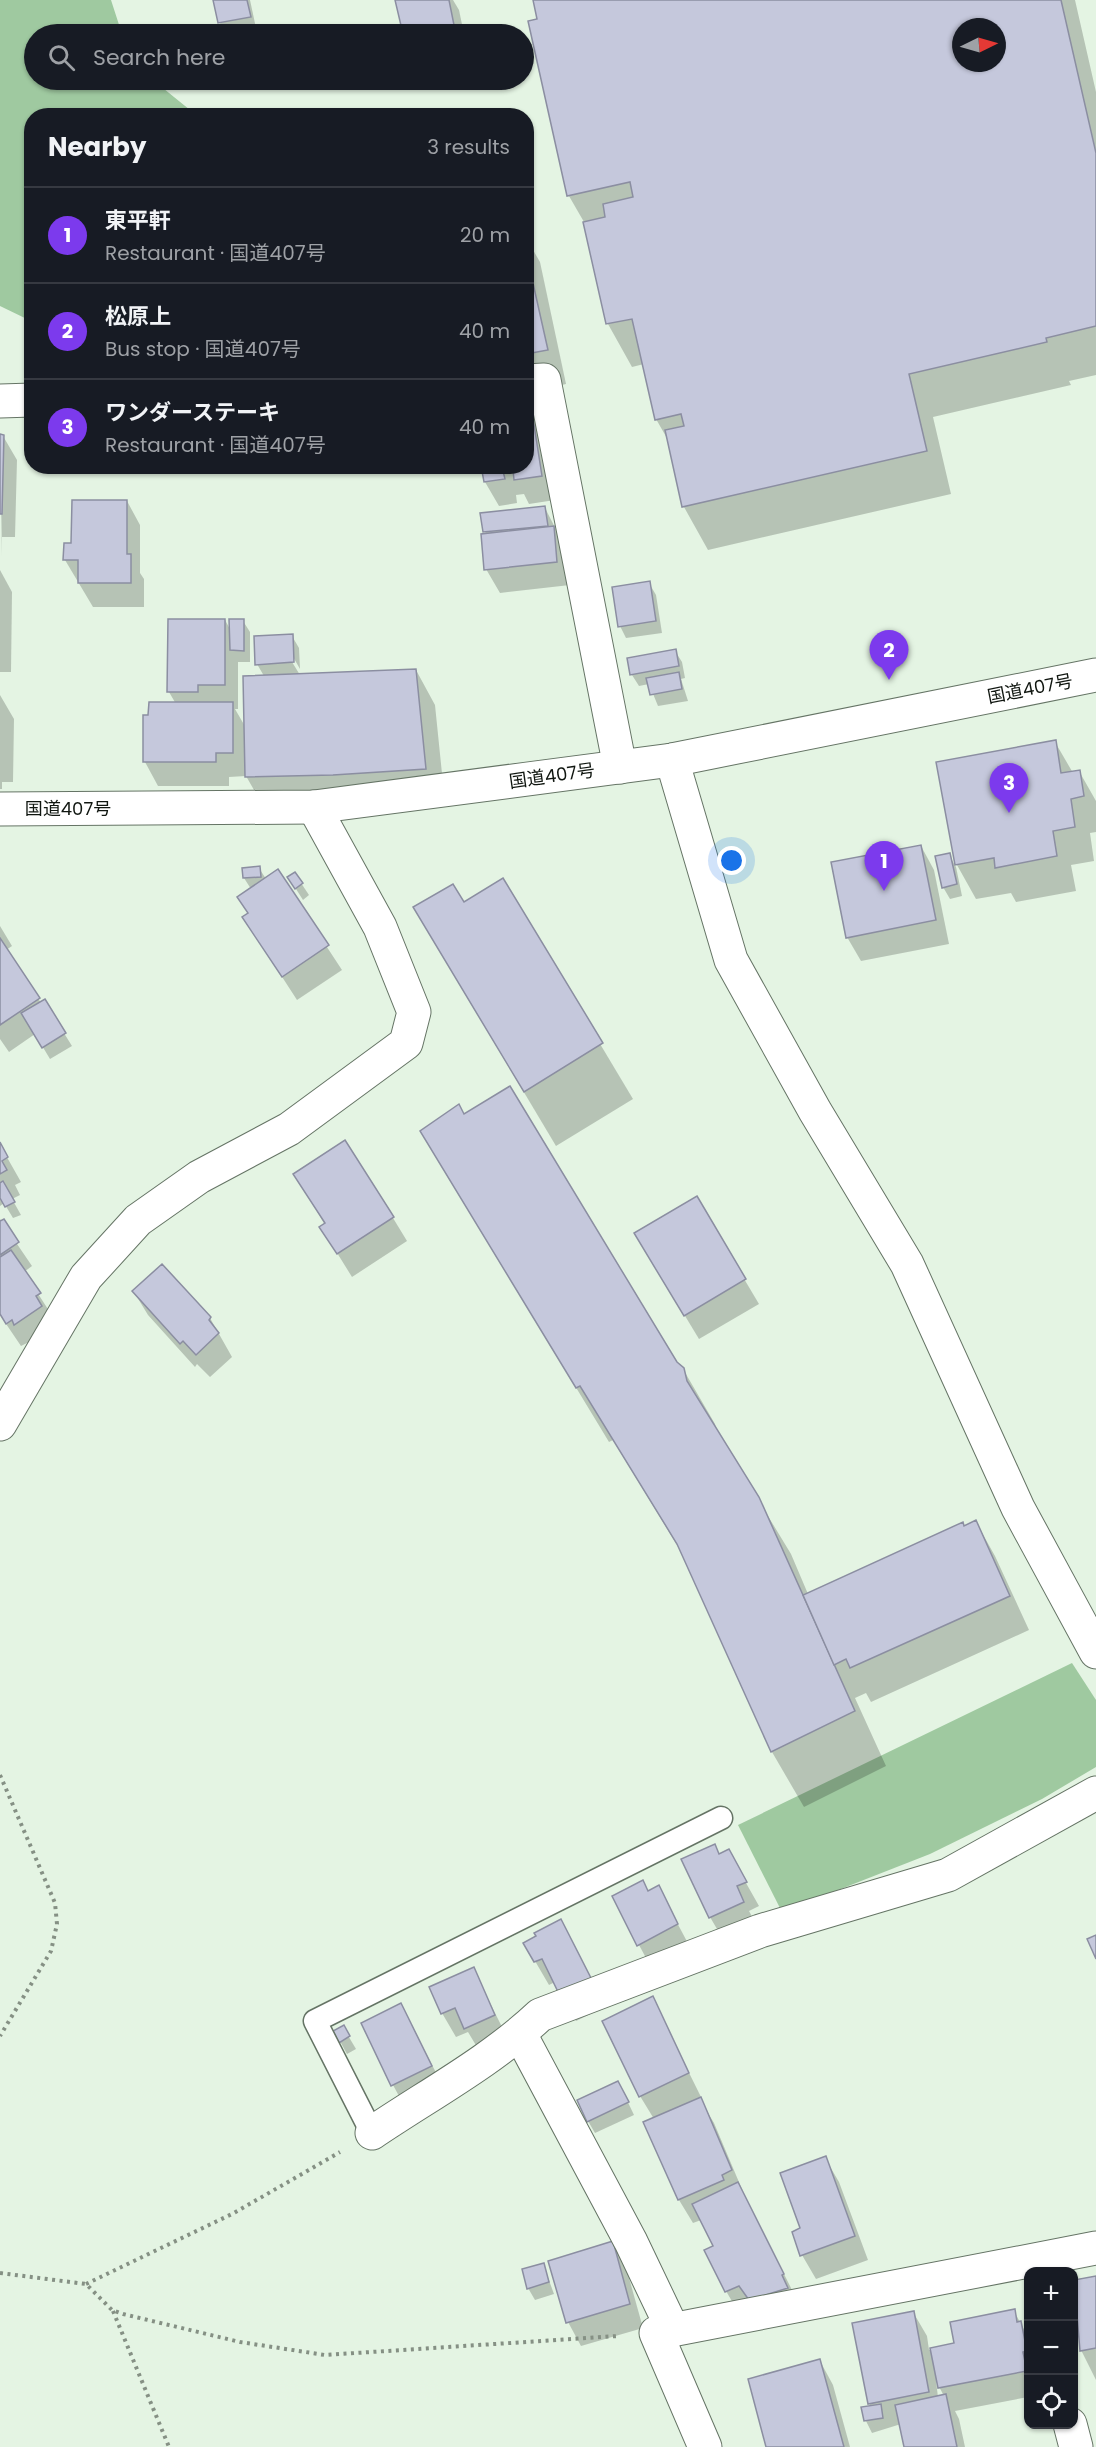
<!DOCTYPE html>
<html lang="en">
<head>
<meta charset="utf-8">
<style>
	body { margin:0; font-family:Poppins,"Noto Sans JP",sans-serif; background:#20242c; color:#f1f3f6 }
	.controls { position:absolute; right:18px; bottom:18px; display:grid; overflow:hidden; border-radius:12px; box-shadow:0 2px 4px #0004 }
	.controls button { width:54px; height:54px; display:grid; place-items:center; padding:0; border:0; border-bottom:2px solid #363941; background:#171b24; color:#f1f3f6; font:30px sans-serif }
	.compass { position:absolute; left:952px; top:18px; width:54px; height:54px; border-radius:50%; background:#171b24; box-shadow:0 2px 4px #0004; rotate:85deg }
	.you { position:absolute; left:732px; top:861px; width:21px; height:21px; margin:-15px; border:4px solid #fff; border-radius:50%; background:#1a73e8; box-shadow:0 0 0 9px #1a73e833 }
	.badge { display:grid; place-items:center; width:39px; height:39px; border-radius:50%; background:#7c3aed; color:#fff; font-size:20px; font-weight:700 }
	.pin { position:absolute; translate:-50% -50px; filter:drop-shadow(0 2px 3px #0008) }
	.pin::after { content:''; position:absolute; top:32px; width:21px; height:18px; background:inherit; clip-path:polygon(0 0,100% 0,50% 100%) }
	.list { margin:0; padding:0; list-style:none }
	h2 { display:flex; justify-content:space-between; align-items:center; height:78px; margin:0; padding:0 24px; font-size:26px }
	h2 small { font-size:20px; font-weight:400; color:#9ea1a6 }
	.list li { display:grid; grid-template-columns:39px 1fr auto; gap:18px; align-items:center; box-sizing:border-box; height:96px; padding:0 24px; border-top:2px solid #363941 }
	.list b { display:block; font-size:22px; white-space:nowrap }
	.list p { margin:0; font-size:20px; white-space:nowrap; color:#9ea1a6 }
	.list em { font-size:20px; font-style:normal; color:#9ea1a6 }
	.icon { flex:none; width:33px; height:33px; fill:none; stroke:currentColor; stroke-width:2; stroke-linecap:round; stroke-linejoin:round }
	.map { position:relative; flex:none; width:1096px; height:2447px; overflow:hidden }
	.search { position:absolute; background:#171b24; box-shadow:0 2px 4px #0004; left:24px; top:24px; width:510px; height:66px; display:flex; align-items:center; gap:15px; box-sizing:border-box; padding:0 21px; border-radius:33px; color:#9ea1a6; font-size:22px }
	.panel { position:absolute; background:#171b24; box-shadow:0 2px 4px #0004; left:24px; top:108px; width:510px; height:366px; border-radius:24px }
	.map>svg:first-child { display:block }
</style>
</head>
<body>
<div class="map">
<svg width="1096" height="2447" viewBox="0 0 1096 2447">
	<rect width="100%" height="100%" fill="#e4f4e3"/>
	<!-- green -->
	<g fill="#9fc9a0">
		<polygon points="0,0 111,0 122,34 34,34 34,80 153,80 190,110 192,115 32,116 31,321 0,306"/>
		<polygon points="1072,1663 1096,1700 1096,1767 1042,1799 930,1854 782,1912 738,1825"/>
	</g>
	<!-- shadow -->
	<g fill="#0003" fill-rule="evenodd">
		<polygon points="215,0 250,0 256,28 226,34 220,23"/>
		<polygon points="397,0 453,0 459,10 464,34 405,34"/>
		<path d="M535,0H1075L1096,92V375L1069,381L1071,385L933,417L951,494L708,550L684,507L668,440L656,419L644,364L632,367L608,324L584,222L569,196ZM961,27H997V63H961Z"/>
		<polygon points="526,238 540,262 566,384 526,393"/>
		<polygon points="531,413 545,437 555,500 529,504 524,494 516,495 517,503 499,506 485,482 483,467 446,473 443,466 526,466"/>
		<polygon points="0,436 3,436 17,460 15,537 2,537 2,557"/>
		<polygon points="127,501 140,525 140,573 144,579 144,607 93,607 65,560 73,544"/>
		<polygon points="545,508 567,551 570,585 500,593 486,569 486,535 482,515"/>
		<polygon points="0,570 12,592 11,672 0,672"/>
		<polygon points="649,583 656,595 662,633 626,638 620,626"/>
		<polygon points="225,620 231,631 243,621 250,632 250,662 238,662 238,709 235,709 246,728 264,676 257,664 292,636 299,648 300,669 292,655 289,657 300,675 416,670 435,705 445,803 266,811 246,776 229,777 229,786 158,786 145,762 145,716 176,704 169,692"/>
		<polygon points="675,651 682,662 685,678 681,679 688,701 658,706 649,684 639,686 632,675"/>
		<polygon points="0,695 14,719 13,782 2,782 2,789 0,789"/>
		<polygon points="1055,742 1073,773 1079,771 1096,801 1096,832 1090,833 1094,861 1071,865 1076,891 1016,902 1011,893 976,899 957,865 938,764"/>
		<polygon points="921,846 934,870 949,944 861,961 847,937"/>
		<polygon points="949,855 956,867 962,896 950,899 943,887"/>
		<polygon points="259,868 266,879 277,871 342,970 297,1000 244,918 249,914 251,889 244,878"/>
		<polygon points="295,874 309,895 303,900 289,878"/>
		<polygon points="502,880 633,1099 556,1146 447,963 463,904"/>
		<polygon points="0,926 12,946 6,950 41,1003 44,1001 72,1046 50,1059 35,1034 9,1052 0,1039"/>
		<polygon points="464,1115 676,1363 683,1369 715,1424 717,1432 791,1554 808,1594 976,1522 995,1556 1029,1630 871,1702 866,1693 855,1698 886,1766 804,1807 772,1752 683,1555 613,1440 609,1442 454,1186"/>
		<polygon points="0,1145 21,1182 15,1185 20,1195 12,1199 21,1215 13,1218 4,1203 0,1206"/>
		<polygon points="295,1174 393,1218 407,1241 352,1277 321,1227 325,1225"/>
		<polygon points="696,1198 759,1304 699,1339 650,1258"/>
		<polygon points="0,1219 32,1266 24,1272 53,1317 29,1347 27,1343 21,1346 0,1315"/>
		<polygon points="134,1292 210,1318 232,1357 210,1377 197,1364 195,1367 148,1315"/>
		<polygon points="728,1851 759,1906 749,1911 757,1926 724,1941 710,1917 719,1855"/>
		<polygon points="658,1887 691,1949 652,1969 639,1945 649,1892"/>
		<polygon points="561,1921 605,2007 576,2021 555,1982 549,1985 535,1961"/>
		<polygon points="473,1969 508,2039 480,2052 468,2032 456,2037 442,2013"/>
		<polygon points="652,1998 701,2097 699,2098 714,2123 744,2194 796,2298 740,2315 726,2291 715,2247 701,2220 693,2223 679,2200 645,2123 654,2119 640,2096"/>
		<polygon points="401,2005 445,2090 406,2109 393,2085"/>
		<polygon points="343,2027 356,2049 347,2054 335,2032"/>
		<polygon points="624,2094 634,2115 595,2133 588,2121"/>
		<polygon points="825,2158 839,2182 868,2260 816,2279 802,2255 794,2232 802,2229"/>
		<polygon points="612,2243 626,2267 643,2328 581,2346 568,2322"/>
		<polygon points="543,2264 554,2294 535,2300 528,2288"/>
		<polygon points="1096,2278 1096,2380 1081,2350 1077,2328 1081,2328 1074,2286 1074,2282"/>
		<path d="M1014,2311L1028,2337V2397L955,2411L959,2419L965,2447H905L901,2424L872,2433L866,2421L863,2408L871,2407L869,2403L913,2312L927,2336L929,2350L956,2344ZM936,2381L944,2396L938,2397Z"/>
		<polygon points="820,2361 833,2385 850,2447 768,2447"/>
	</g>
	<!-- building -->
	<g fill="#c5c8dc" stroke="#8b8ea1" stroke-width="1.5" fill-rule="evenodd">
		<polygon points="213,0 247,0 251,17 218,23"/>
		<polygon points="395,0 449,0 455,30 434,34 403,34"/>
		<path d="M533,0H1061L1096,153V326L1046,338L1047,342L909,374L927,451L682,507L665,430L684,426L681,414L655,420L632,319L606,324L583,222L605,217L603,204L633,197L630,182L567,196L528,21L537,19ZM961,27H997V63H961Z"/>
		<polygon points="526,252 548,350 526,354"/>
		<polygon points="532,412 542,476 514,480 513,470 503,471 505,479 484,482 481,466 526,466 526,413"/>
		<polygon points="0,434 4,435 2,514 0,514"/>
		<polygon points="72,500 127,500 127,554 131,554 131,583 78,583 78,560 63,560 64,543 71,543"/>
		<polygon points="545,506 548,526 483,532 480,513"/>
		<polygon points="554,526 557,562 484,570 481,534"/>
		<polygon points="650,581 656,621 618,627 612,587"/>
		<polygon points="168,619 225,619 225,685 198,685 198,692 167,692"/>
		<polygon points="229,619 244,619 244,651 230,650"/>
		<polygon points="293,634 294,662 255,665 254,636"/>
		<polygon points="676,649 679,666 630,675 627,658"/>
		<polygon points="416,669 426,769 333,775 245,777 243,676"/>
		<polygon points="679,672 682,689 650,695 646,678"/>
		<polygon points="149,702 233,702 233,753 216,753 216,762 143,762 143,715 148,715"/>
		<polygon points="1056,740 1061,773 1080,770 1084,796 1071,799 1075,827 1053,831 1057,856 995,868 994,858 955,865 936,762"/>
		<polygon points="921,845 936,920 846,938 831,862"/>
		<polygon points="950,853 957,884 942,888 935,856"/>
		<polygon points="260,866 261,877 243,878 242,868"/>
		<polygon points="278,869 329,945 282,977 242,917 248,913 237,897"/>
		<polygon points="295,872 303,883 295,889 287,877"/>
		<polygon points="503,878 603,1043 524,1092 413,907 453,884 464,902"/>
		<polygon points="0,938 40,998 0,1025"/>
		<polygon points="45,999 66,1033 42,1048 21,1013"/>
		<polygon points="510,1086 677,1362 684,1368 687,1381 759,1497 855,1711 771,1752 677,1544 580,1386 576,1388 420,1131 459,1104 464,1114"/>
		<polygon points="345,1140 394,1217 337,1254 319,1227 325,1223 293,1174"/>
		<polygon points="0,1142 8,1157 2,1161 7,1170 0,1174"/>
		<polygon points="3,1181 15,1202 5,1207 0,1198 0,1183"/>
		<polygon points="697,1196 746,1279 684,1316 634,1233"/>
		<polygon points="4,1219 19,1242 0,1255 0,1221"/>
		<polygon points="11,1250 41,1293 36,1296 42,1306 14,1325 12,1320 6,1324 0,1314 0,1257"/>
		<polygon points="162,1264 211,1317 209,1320 219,1333 196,1355 183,1341 180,1344 132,1291"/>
		<polygon points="976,1520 1010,1596 850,1668 846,1659 834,1665 803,1595 963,1522 964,1526"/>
		<polygon points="715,1844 719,1854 729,1849 747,1882 737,1886 744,1902 709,1918 681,1859"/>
		<polygon points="643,1880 648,1891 659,1885 678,1924 637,1946 612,1896"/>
		<polygon points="561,1919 593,1982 561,1998 542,1959 534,1962 523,1943 536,1936 534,1933"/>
		<polygon points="1096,1935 1096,1959 1087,1939"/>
		<polygon points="474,1967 495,2015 464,2029 455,2008 441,2014 429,1987"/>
		<polygon points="653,1996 689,2073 639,2097 602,2021"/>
		<polygon points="401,2003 432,2066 391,2086 361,2023"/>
		<polygon points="344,2025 350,2036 339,2043 333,2031"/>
		<polygon points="618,2081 629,2102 587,2122 577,2100"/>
		<polygon points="701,2097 732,2170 722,2175 724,2180 678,2200 643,2122"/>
		<polygon points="826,2156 855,2236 800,2256 792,2232 800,2228 780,2173"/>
		<polygon points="738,2182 784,2274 782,2275 788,2288 749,2300 739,2286 725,2292 704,2250 713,2246 692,2204"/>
		<polygon points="613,2241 630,2304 566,2323 548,2261"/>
		<polygon points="544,2263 549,2282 527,2289 522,2269"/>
		<polygon points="1096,2276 1096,2348 1080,2351 1074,2280"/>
		<polygon points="1015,2309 1017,2322 1021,2321 1027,2351 1023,2352 1027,2371 938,2388 930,2348 954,2343 950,2322"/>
		<polygon points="914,2311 929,2392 868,2404 852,2323"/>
		<polygon points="820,2359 844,2447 766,2447 748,2379"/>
		<polygon points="946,2394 957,2447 904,2447 895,2405"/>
		<polygon points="881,2404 883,2418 864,2421 861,2407"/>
	</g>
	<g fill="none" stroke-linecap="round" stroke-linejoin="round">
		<defs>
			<polyline id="lane" points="372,2133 315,2021 721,1818"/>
			<g id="street">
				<polyline points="526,381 544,380 620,767"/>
				<polyline points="0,401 32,400"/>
				<polyline points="672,760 731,960 815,1111 907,1264 1018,1508 1096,1652"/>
				<polyline points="520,2034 631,2242 673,2330"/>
				<path d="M372,2133C428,2095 490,2062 540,2015L760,1931L948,1875L1096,1793"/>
				<polyline points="1070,2424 1076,2447"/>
				<polyline points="705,2447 656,2333 1096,2248"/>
			</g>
			<polyline id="secondary" points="0,1424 86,1277 138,1220 199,1177 289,1129 406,1043 414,1012 380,927 314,807"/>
			<polyline id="highway" points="0,809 314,807 672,760 1096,675"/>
		</defs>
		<!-- lane casing -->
		<use href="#lane" stroke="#657465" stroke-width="25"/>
		<!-- street casing -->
		<use href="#street" stroke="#657465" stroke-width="35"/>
		<!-- secondary casing -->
		<use href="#secondary" stroke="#657465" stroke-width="35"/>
		<!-- highway casing -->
		<use href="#highway" stroke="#657465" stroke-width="35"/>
		<!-- path -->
		<g stroke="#859084" stroke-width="4" stroke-dasharray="3 4.5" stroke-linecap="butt">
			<polyline points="0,1775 55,1903 57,1924 51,1951 0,2036"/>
			<polyline points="0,2273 86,2284 112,2310 123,2314 240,2342 325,2355 618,2336"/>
			<polyline points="86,2284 234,2213 340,2152"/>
			<polyline points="113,2311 169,2447"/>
		</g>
		<!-- lane -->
		<use href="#lane" stroke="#fff" stroke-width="22"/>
		<!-- street -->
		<use href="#street" stroke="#fff" stroke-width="33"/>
		<!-- secondary -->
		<use href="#secondary" stroke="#fff" stroke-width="33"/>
		<!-- highway -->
		<use href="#highway" stroke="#fff" stroke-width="33"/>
	</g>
	<g text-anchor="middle" stroke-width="4.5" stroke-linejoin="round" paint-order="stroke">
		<!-- street labels -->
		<g font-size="18" fill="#101610" stroke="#fff">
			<text transform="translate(1030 689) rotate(-11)" y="6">国道407号</text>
			<text transform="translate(552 776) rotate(-8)" y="6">国道407号</text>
			<text x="68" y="815">国道407号</text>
		</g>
	</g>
</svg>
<div class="controls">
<button>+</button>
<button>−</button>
<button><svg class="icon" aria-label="locate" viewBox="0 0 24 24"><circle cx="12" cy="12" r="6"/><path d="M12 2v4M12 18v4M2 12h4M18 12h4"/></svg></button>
</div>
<svg class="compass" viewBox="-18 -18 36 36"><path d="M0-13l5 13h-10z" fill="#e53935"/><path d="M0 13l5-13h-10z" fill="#9ea1a6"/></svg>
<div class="you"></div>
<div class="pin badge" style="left:884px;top:891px">1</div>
<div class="pin badge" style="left:889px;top:680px">2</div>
<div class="pin badge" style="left:1009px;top:813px">3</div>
<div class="search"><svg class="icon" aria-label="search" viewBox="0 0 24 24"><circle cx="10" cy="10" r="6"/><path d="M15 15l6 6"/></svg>Search here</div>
<section class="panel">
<h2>Nearby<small>3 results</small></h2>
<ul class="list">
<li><span class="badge">1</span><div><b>東平軒</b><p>Restaurant · 国道407号</p></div><em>20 m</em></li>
<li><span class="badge">2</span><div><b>松原上</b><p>Bus stop · 国道407号</p></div><em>40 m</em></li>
<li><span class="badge">3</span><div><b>ワンダーステーキ</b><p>Restaurant · 国道407号</p></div><em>40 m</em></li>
</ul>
</section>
</div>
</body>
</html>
